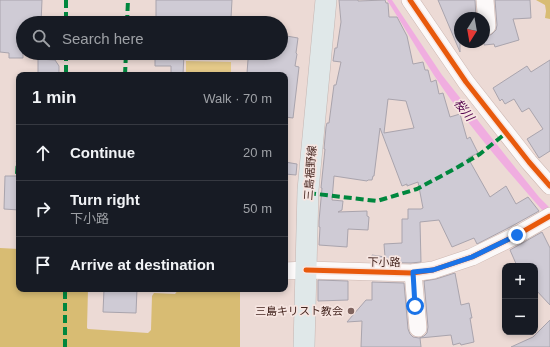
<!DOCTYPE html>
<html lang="en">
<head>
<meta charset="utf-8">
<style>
	body { margin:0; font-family:Arial,"Noto Sans JP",sans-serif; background:#20242c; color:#f1f3f6 }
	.controls { position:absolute; right:12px; bottom:12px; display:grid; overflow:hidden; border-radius:8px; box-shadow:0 2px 6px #0003 }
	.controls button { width:36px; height:36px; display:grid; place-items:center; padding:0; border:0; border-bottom:1px solid #363941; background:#171b24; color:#f1f3f6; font:20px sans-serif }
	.compass { position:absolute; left:454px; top:12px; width:36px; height:36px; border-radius:50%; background:#171b24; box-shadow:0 2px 6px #0003; rotate:191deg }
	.stop { position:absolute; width:12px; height:12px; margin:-9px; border:3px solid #1a73e8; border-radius:50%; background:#fff }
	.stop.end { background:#1a73e8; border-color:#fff; box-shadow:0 1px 4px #0008 }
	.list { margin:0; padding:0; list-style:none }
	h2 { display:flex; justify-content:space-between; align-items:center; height:52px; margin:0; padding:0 16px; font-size:17px }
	h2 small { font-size:13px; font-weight:400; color:#9ea1a6 }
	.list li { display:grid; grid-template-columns:26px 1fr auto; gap:12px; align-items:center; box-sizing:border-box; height:56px; padding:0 16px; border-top:1px solid #363941 }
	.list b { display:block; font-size:15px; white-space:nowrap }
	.list p { margin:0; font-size:13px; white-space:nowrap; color:#9ea1a6 }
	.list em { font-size:13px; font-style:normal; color:#9ea1a6 }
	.icon { flex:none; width:22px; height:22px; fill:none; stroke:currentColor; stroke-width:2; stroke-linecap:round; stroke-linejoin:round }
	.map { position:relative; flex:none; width:550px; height:347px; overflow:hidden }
	.search { position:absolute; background:#171b24; box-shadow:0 2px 6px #0003; left:16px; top:16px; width:272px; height:44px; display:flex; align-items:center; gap:10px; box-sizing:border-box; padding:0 14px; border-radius:22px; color:#9ea1a6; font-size:15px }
	.panel { position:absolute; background:#171b24; box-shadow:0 2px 6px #0003; left:16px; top:72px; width:272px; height:220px; border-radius:8px }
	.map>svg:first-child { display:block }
</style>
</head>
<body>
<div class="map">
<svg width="550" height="347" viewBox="0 0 550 347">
	<rect width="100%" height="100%" fill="#ecdad5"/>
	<!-- green -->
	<polygon fill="#e6cb8a" points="186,61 231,62 231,75 186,75"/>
	<!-- forest -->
	<g fill="#d8bc73">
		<polygon points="536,0 550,0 550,19 545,18 546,11 545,5"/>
		<polygon points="0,248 19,249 19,289 88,289 87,328 88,329 148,333 151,330 152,296 154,293 175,294 179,289 240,289 240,347 0,347"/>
	</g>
	<!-- water -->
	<path fill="#f0ade0" d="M387,0H392L442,75L506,156L539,197L550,208V219C516,181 482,141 451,100C428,68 408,33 387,0Z"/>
	<!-- building -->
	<g fill="#cfcbd5" stroke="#a9a4ad" fill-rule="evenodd">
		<polygon points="0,0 42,0 41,23 23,23 23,58 9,58 9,53 0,52"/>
		<polygon points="156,0 232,0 231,18 227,18 227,23 156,23"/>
		<path d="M339,0H358V1L385,0L386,3H388L389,17H397L407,36L413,64L423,62L425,70H428L431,82L436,80L439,94L443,93L450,117L460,114L467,139L470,137L478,153L468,158L490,197L506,186L516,204L528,197L539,211L512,226L477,244L474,238L452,247L439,220L420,222L421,262L411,263L372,262V255L385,257L384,244L402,243V219H408V209H421L423,208L418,182L407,186V184L402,186L380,128L374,176H373L372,180H368L367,181L334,176L332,200L343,201L342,210L338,212L367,211V216L369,217L368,230L348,229L347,247L319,245L320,227H319V221L322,188H321L325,149H324L326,127L327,123H329L334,85H336L341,62L333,61L335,48H337L341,22ZM388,99L406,101L414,128L384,133Z"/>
		<polygon points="438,0 475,0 476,18 460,18 460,52"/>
		<polygon points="495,0 530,0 531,18 513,19 519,40 495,47 494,44 484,45 484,35 488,36 492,34 496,30 497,25"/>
		<polygon points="281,35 298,38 296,53 297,54 295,66 299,67 293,118 285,117 285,75 247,75 247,73 248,60 250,53 281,53"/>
		<polygon points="155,53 184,53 183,75 171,75 171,66 155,66"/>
		<polygon points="38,59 55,60 59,66 59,75 38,75"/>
		<polygon points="550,60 550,151 539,158 527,139 543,129 529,108 522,112 514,99 505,104 502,99 500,101 493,88 527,66 531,72"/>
		<polygon points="285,162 297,164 296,175 285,174"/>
		<polygon points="5,176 19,176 19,210 4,209"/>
		<polygon points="542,232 550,248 550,305 535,289 535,266 517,266 510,250"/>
		<polygon points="455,273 461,305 469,303 472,318 470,318 474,342 461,345 460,343 453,345 451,335 420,338 421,347 361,347 362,321 347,322 366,300 372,300 372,282 404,283 408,329 410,334 413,337 419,338 424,336 427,333 428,327 424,281 436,279"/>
		<polygon points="318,280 348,281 348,300 318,301"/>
		<polygon points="104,289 137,289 136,313 103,312"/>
		<polygon points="550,320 550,347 511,347 533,337"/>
	</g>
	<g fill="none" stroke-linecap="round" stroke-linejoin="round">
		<defs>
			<g id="minor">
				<polyline points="410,0 466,82 529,162 550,186"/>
				<polyline points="485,0 487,26"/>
				<polyline points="285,271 306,270 412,273 433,270 472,257 517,235 550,216"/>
				<polyline points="413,273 418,328"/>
			</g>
			<polyline id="major" points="304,347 308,190 326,0"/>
		</defs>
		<!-- minor casing -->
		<use href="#minor" stroke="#cdb7b1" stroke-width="18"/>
		<!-- major casing -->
		<use href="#major" stroke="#c4b6b3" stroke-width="22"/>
		<!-- minor -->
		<use href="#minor" stroke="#fcf9f9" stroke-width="17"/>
		<!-- major -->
		<use href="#major" stroke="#e0e8e9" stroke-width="21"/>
		<!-- quiet -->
		<g stroke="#00873e" stroke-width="4" stroke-dasharray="8 4" stroke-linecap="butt">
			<polyline points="66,0 66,23"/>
			<polyline points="127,21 145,21"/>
			<polyline points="127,23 128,0"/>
			<polyline points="66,53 66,75"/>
			<polyline points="125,75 126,53"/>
			<polyline points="17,174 18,161 19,160"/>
			<polyline points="308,193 377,201 417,189 458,167 480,154 506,133"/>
			<polyline points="65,347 65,289"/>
		</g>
		<defs>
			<g id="cycleway">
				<polyline points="410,0 466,82 529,162 550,186"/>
				<polyline points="306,270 412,273 433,270 472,257 517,235 550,216"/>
			</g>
		</defs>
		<!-- cycleway casing -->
		<use href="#cycleway" stroke="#f6e5e1" stroke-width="8"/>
		<!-- cycleway -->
		<use href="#cycleway" stroke="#e8590c" stroke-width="5"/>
	</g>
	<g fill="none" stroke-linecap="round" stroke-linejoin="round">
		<!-- route -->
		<polyline stroke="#1a73e8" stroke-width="5" points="415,306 413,272 433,270 472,257 517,235"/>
	</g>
	<!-- markers -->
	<circle fill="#7f645f" stroke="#f6e5e1" stroke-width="1.5" cx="351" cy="311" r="4"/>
	<g text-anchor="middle" stroke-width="3.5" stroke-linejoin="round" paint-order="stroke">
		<!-- street labels -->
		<g font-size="11" fill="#44251f" stroke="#f6e5e1">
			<text transform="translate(310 173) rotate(-86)" y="4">三島裾野線</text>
			<text transform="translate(384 262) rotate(1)" y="4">下小路</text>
		</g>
		<!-- poi labels -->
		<g font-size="11" fill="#44251f" stroke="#f6e5e1" text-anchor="end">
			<text x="343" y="315">三島キリスト教会</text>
		</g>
		<!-- water labels -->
		<g font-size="12" font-style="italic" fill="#52014c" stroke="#f6e5e1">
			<text transform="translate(464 110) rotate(52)" y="4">桜川</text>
		</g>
	</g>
</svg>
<div class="controls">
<button>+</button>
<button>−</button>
</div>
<svg class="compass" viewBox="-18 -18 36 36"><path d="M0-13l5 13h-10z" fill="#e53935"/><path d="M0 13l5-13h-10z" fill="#9ea1a6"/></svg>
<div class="stop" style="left:415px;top:306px"></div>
<div class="stop end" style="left:517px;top:235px"></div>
<div class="search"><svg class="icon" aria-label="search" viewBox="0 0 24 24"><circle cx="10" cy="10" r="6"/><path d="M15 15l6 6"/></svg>Search here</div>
<section class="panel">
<h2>1 min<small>Walk · 70 m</small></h2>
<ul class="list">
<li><svg class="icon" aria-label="ahead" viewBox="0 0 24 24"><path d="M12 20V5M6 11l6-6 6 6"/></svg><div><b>Continue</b></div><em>20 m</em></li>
<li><svg class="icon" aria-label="right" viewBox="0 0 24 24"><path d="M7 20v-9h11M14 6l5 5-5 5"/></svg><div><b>Turn right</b><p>下小路</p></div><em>50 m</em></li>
<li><svg class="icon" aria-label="arrive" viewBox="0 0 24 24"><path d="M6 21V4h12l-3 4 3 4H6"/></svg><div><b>Arrive at destination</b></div></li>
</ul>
</section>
</div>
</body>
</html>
